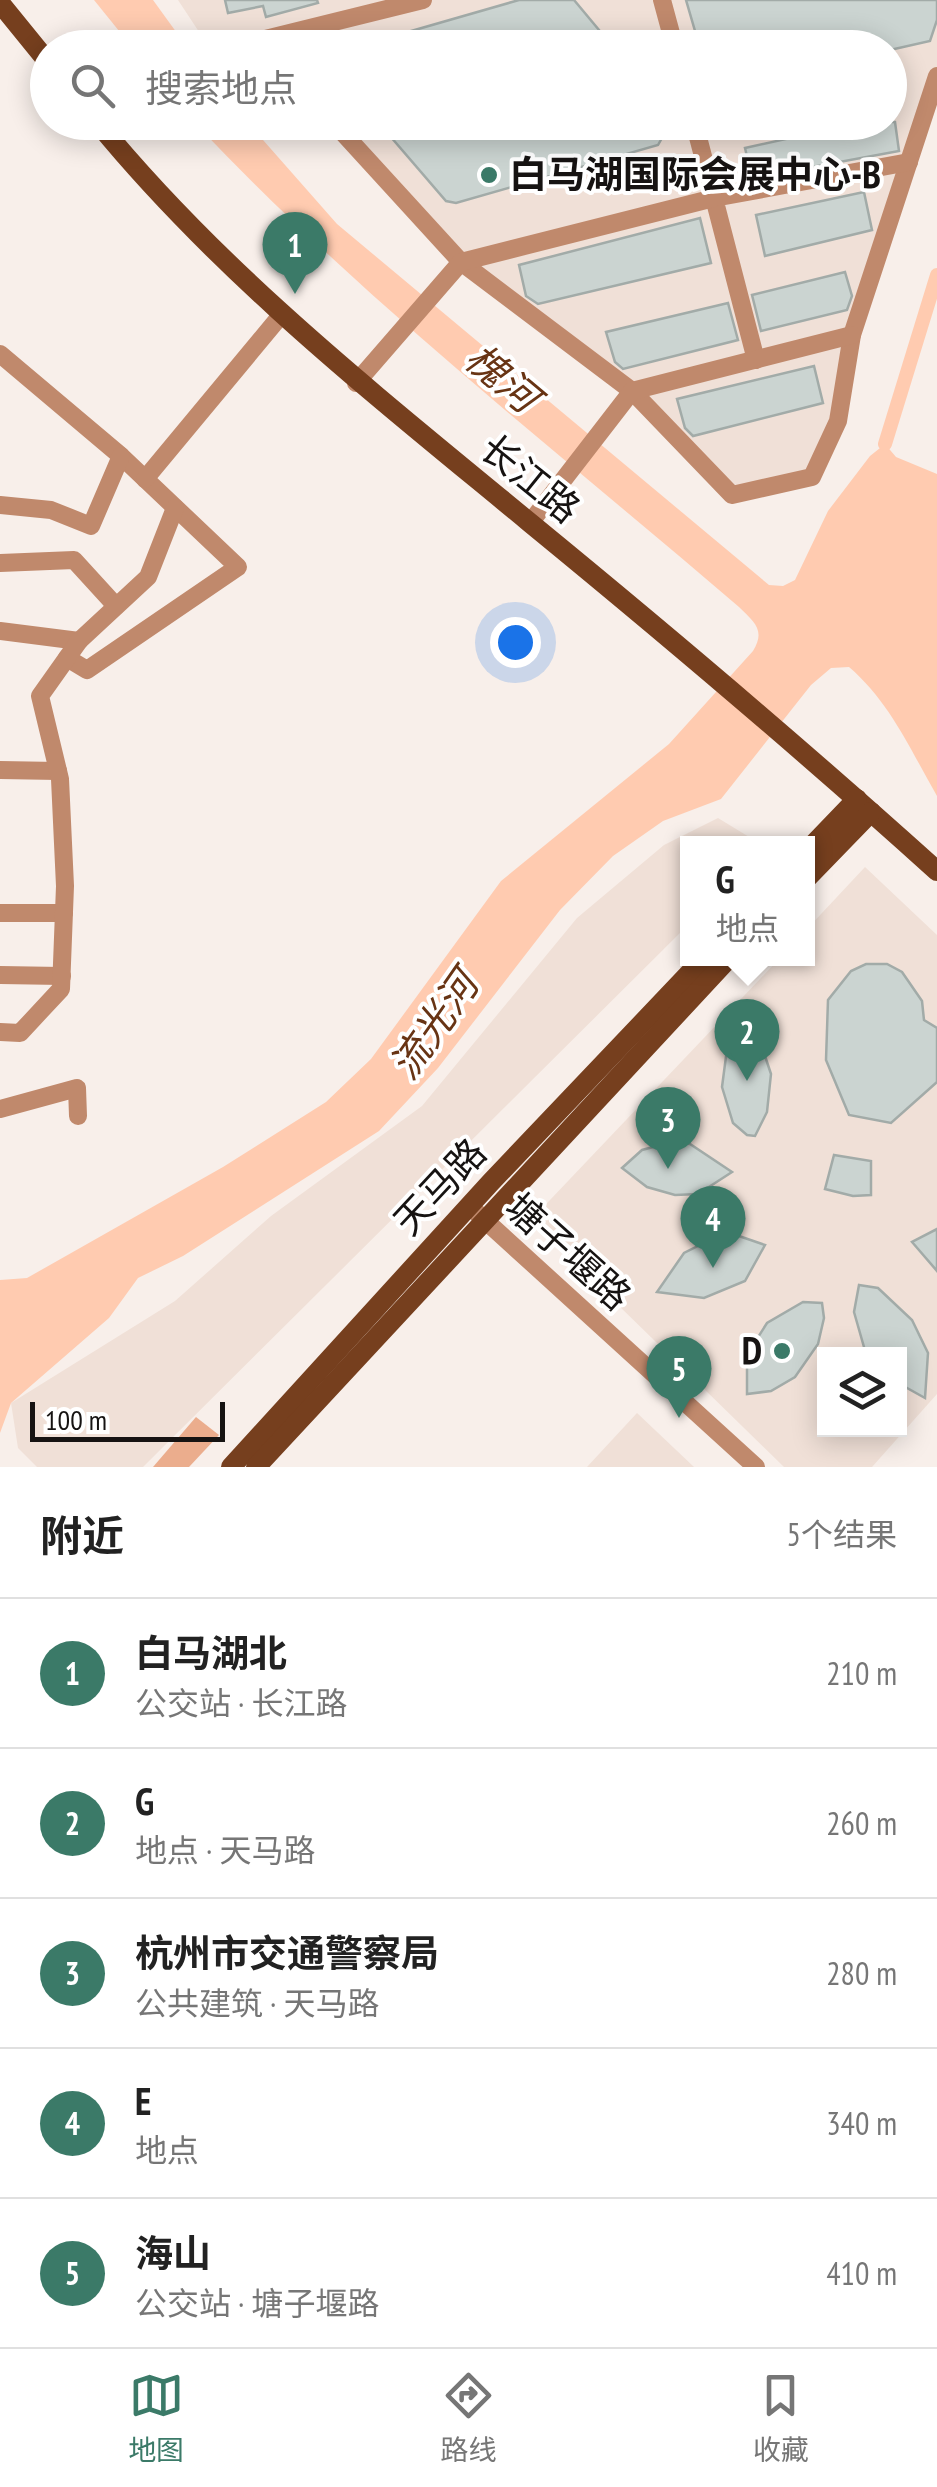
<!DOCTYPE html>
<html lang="zh">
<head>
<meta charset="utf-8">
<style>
	body { margin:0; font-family:"PT Sans Narrow","Noto Sans SC",sans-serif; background:#f2f2f2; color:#222 }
	.controls { position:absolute; right:30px; bottom:30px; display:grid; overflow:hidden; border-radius:0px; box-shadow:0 5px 25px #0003 }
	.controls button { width:90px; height:90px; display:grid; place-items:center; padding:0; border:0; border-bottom:2px solid #e0e0e0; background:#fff; color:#222; font:50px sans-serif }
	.scale { position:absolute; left:30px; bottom:25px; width:195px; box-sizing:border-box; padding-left:10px; border:5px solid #161312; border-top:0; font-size:28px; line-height:35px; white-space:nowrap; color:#161312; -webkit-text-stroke:8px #fff; paint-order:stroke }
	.you { position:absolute; left:515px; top:642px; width:35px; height:35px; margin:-25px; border:8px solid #fff; border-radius:50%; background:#1a73e8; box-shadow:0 0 0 15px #1a73e833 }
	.badge { display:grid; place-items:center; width:65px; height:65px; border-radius:50%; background:#3b7a68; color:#fff; font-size:32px; font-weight:700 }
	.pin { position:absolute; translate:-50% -82px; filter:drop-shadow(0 2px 5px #0008) }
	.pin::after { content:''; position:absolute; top:52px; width:35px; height:30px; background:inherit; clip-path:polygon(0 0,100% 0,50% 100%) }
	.popup { position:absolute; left:680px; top:836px; width:135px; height:130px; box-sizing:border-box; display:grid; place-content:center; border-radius:0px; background:#fff; filter:drop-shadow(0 2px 8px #0005); font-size:32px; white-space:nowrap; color:#767676 }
	.popup b { font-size:38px; color:#222 }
	.popup::after { content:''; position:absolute; left:50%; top:100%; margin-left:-20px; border:20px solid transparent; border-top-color:#fff }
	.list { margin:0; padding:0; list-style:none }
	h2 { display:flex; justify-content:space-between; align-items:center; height:130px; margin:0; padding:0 40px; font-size:42px }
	h2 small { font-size:32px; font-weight:400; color:#767676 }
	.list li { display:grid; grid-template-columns:65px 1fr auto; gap:30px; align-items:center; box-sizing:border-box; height:150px; padding:0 40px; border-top:2px solid #e0e0e0 }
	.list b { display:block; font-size:38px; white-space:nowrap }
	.list p { margin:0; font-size:32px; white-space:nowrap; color:#767676 }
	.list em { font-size:32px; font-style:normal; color:#767676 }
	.icon { flex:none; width:55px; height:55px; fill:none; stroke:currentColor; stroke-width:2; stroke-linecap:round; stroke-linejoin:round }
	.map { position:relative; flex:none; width:937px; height:1467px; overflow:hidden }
	.search { position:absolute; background:#fff; box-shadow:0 5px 25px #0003; left:30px; right:30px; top:30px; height:110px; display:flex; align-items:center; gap:25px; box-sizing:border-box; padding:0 35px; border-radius:55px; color:#767676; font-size:38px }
	.sheet { height:880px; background:#fff }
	nav { display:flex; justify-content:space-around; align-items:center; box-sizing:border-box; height:140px; border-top:2px solid #e0e0e0; background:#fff; font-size:28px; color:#767676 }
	nav a { display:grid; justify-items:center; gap:5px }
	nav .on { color:#3b7a68 }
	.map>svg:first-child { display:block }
</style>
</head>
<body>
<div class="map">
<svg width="937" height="1467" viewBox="0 0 937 1467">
	<rect width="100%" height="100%" fill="#f8efea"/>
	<!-- built -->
	<g fill="#f0e0d7" fill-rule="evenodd">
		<polygon points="178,0 937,0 937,76 852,335 838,421 812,477 732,495 632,391 461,262 333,123 890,122 890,48 285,48 277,36 209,47"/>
		<polygon points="718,818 759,843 687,844 687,926 143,1467 37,1467 18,1448 11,1403 175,1301 271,1216 422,1106 577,918 664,845"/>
		<path d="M865,867L937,935V1394L872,1467H784L531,1220L779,959L807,958V929ZM824,1354H900V1430H824Z"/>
		<polygon points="637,1413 694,1467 587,1467"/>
	</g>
	<!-- green -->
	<polygon fill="#ebad8d" points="196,1417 219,1435 189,1467 153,1467"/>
	<!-- water -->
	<g fill="#ffcbb0">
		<polygon points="94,0 153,0 187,47 132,47"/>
		<path d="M195,123H248L337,224L769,585L783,586L795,580L828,511L870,456L885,444L896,457L937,474V796C911,751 890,702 849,667L831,668L811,685L721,799L663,821L613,856L560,910L438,1068L379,1131L183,1256L138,1278L109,1318L11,1403L0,1433V1280L27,1278L223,1167L326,1102L371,1059L501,881L669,744L753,651C766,630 754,622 739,607C555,449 362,300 195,123Z"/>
	</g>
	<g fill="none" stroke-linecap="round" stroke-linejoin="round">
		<!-- canal -->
		<polyline stroke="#ffcbb0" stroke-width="14" points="885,444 937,275"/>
	</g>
	<!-- building -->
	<g fill="#cbd4d1" stroke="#a2aba8" stroke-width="2.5">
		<polygon points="225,0 317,0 318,3 266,17 263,6 228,13"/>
		<polygon points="519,0 574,0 614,48 352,48"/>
		<polygon points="686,0 937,0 937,20 930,41 890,50 700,48"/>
		<polygon points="378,122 661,122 663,136 658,145 456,203 446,201"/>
		<polygon points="863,122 895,122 899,151 752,178 745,148"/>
		<polygon points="864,192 872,230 765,256 756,215"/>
		<polygon points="700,218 711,263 538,304 526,296 519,265"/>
		<polygon points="845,272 852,296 847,310 761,331 752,295"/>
		<polygon points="728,303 738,340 623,369 615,362 606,332"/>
		<polygon points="814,366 823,403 693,436 685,428 677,399"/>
		<polygon points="866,964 887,964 902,972 922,1001 924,1020 937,1028 937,1082 891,1123 849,1115 826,1060 828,1000 851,971"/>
		<polygon points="744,1030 764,1053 771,1074 767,1112 755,1136 747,1135 733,1123 722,1087 727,1049 738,1031"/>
		<polygon points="672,1142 690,1144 732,1172 698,1194 675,1195 647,1187 622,1168 642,1150"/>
		<polygon points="834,1155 871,1161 871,1195 853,1196 825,1189"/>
		<polygon points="937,1229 937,1271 912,1242"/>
		<polygon points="736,1235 765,1245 745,1281 704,1298 657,1292 684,1253 714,1238"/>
		<polygon points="859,1285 878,1288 912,1320 928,1353 925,1398 900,1384 900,1354 866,1354 854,1312"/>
		<polygon points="803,1302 822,1303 824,1318 818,1344 795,1377 771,1391 747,1394 747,1359 755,1342 767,1323"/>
	</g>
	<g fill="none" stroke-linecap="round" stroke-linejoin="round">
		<!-- minor -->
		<g stroke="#c0896c" stroke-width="18">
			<polyline points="662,0 675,48"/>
			<polyline points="229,48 423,0"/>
			<polyline points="333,122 461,262 632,391 732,495 812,477 838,421 852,335 937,76"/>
			<polyline points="0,354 121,456 238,567 87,670 67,658"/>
			<polyline points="756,360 714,198 909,162"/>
			<polyline points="356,383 461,262 714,198 694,122"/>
			<polyline points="145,479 282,314"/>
			<polyline points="0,505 51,510 91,526 121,456"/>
			<polyline points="530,523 632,391 852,335"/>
			<polyline points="0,563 74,560 116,606"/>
			<polyline points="0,631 79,641"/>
			<polyline points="0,770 58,771"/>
			<polyline points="0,913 64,913"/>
			<polyline points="0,975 62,976"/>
			<polyline points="0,1032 20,1033 61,989 65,886 60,779 40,696 79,641 148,577 175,508"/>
			<polyline points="0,1109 77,1088 78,1116"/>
			<polyline points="477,1213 756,1467"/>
		</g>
		<!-- major -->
		<g stroke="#763f1e" stroke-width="20">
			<polyline points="0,3 48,62"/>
			<path d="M97,122C222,275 378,397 529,522C667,635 804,751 937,871"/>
			<polyline points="807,851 857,799"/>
			<polyline points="807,878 871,812"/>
			<polyline points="231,1467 491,1182 704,958"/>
			<polyline points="256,1467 729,958"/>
		</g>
	</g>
	<!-- markers -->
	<g fill="#3b7a68" stroke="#fff" stroke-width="4">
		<circle cx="489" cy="175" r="10"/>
		<circle cx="782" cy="1351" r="10"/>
	</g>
	<g text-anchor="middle" stroke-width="8" stroke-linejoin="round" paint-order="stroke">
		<!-- poi labels -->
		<g font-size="38" font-weight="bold" fill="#161312" stroke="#fff" text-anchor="start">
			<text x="509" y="188">白马湖国际会展中心-B</text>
			<text x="762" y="1364" text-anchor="end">D</text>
		</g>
		<!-- street labels -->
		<g font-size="38" fill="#161312" stroke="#fff">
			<text transform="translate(530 479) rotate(39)" y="13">长江路</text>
			<text transform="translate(440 1187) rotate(-47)" y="13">天马路</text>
			<text transform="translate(568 1252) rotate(42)" y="13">塘子堰路</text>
		</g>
		<!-- water labels -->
		<g font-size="40" font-style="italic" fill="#683414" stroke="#fff">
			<text transform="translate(502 378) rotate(40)" y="14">槐河</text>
			<text transform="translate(434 1025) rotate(-55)" y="14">流光河</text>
		</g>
	</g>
</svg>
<div class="controls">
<button><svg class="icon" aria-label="layers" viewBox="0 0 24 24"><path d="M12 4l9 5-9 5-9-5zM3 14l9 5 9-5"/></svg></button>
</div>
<div class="scale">100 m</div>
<div class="you"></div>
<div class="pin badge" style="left:295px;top:294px">1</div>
<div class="pin badge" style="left:747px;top:1081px">2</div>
<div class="popup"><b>G</b>地点</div>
<div class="pin badge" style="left:668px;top:1169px">3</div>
<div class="pin badge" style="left:713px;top:1268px">4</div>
<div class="pin badge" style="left:679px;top:1418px">5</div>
<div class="search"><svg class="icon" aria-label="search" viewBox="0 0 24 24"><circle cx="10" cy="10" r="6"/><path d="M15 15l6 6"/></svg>搜索地点</div>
</div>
<section class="sheet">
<h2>附近<small>5个结果</small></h2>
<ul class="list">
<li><span class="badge">1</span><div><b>白马湖北</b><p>公交站 · 长江路</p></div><em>210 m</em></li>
<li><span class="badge">2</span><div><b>G</b><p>地点 · 天马路</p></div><em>260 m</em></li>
<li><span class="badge">3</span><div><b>杭州市交通警察局</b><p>公共建筑 · 天马路</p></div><em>280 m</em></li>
<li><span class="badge">4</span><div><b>E</b><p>地点</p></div><em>340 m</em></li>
<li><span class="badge">5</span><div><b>海山</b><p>公交站 · 塘子堰路</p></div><em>410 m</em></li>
</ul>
</section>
<nav>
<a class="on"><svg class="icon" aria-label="map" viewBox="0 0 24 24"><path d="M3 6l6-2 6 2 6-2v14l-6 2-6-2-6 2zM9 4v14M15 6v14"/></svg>地图</a>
<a><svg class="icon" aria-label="directions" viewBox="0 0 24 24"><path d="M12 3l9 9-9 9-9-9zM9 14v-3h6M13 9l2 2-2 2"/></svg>路线</a>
<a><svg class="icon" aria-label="saved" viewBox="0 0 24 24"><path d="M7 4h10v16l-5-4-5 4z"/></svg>收藏</a>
</nav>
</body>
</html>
